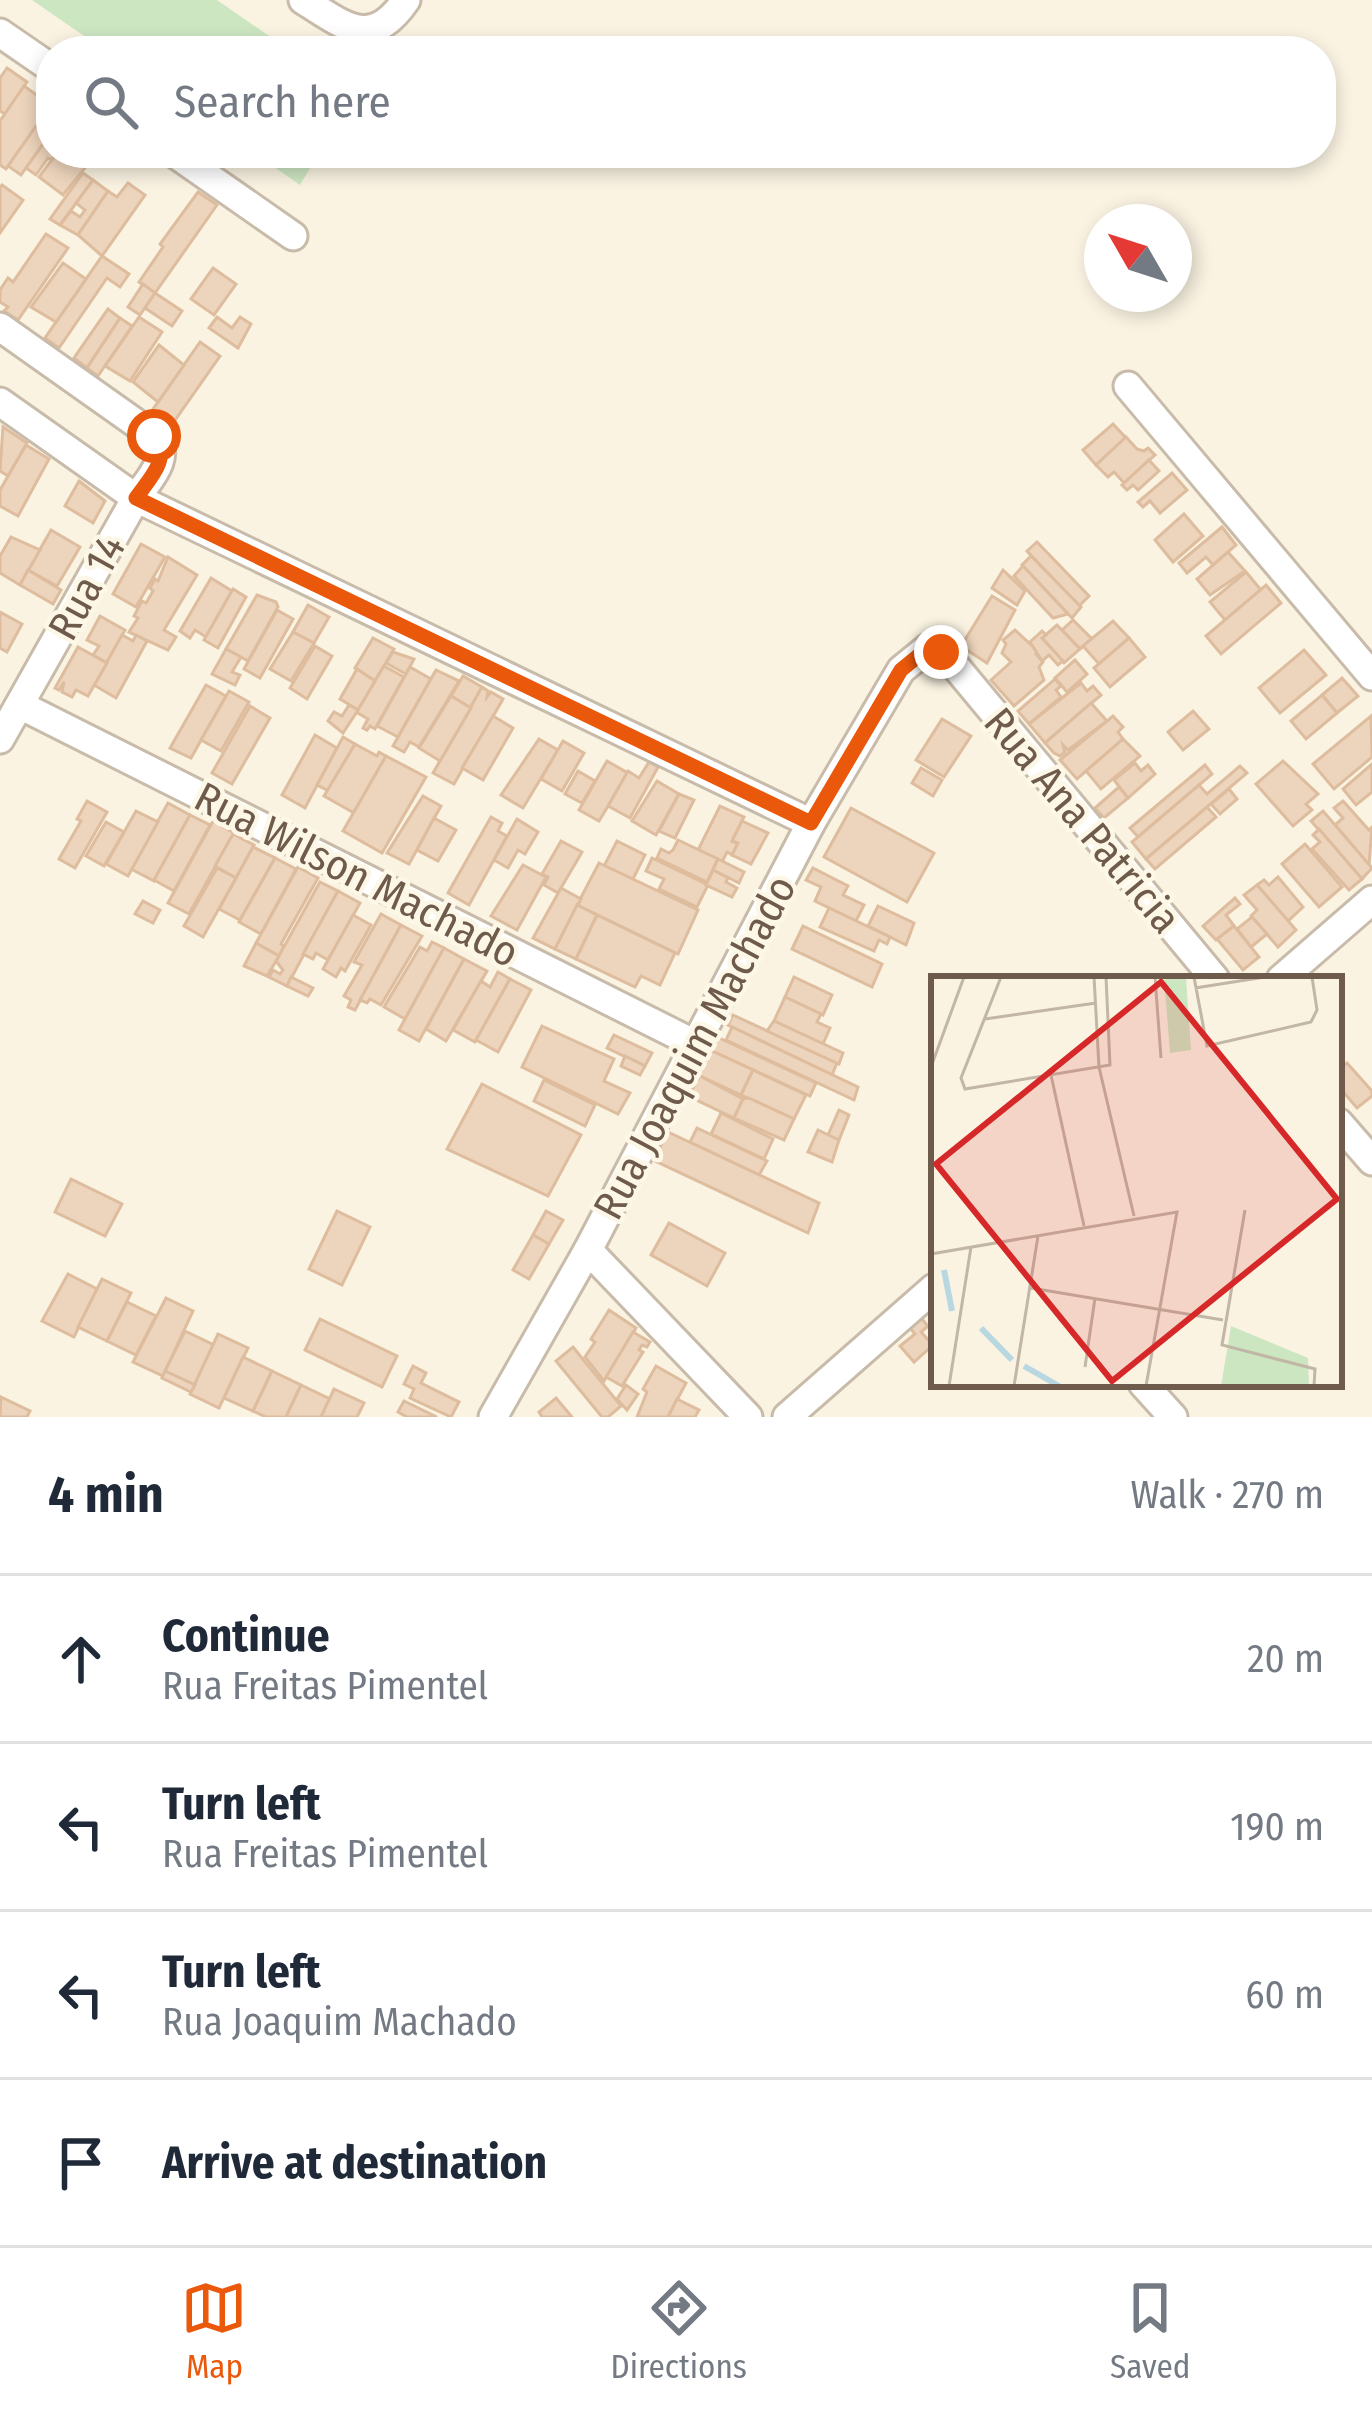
<!DOCTYPE html>
<html lang="en">
<head>
<meta charset="utf-8">
<style>
	body { margin:0; font-family:"Fira Sans Condensed",sans-serif; background:#f2f2f3; color:#1f2937 }
	.compass { position:absolute; left:1084px; top:204px; width:108px; height:108px; border-radius:50%; background:#fff; box-shadow:0 6px 18px #0003; rotate:309deg }
	.stop { position:absolute; width:36px; height:36px; margin:-27px; border:9px solid #ea580c; border-radius:50%; background:#fff }
	.stop.end { background:#ea580c; border-color:#fff; box-shadow:0 3px 12px #0008 }
	.list { margin:0; padding:0; list-style:none }
	h2 { display:flex; justify-content:space-between; align-items:center; height:156px; margin:0; padding:0 48px; font-size:51px }
	h2 small { font-size:39px; font-weight:400; color:#747a83 }
	.list li { display:grid; grid-template-columns:78px 1fr auto; gap:36px; align-items:center; box-sizing:border-box; height:168px; padding:0 48px; border-top:3px solid #e0e1e3 }
	.list b { display:block; font-size:45px; white-space:nowrap }
	.list p { margin:0; font-size:39px; white-space:nowrap; color:#747a83 }
	.list em { font-size:39px; font-style:normal; color:#747a83 }
	.icon { flex:none; width:66px; height:66px; fill:none; stroke:currentColor; stroke-width:2; stroke-linecap:round; stroke-linejoin:round }
	.map { position:relative; flex:none; width:1372px; height:1417px; overflow:hidden }
	.search { position:absolute; background:#fff; box-shadow:0 6px 18px #0003; left:36px; right:36px; top:36px; height:132px; display:flex; align-items:center; gap:30px; box-sizing:border-box; padding:0 42px; border-radius:48px; color:#747a83; font-size:45px }
	.sheet { height:828px; background:#fff }
	nav { display:flex; justify-content:space-around; align-items:center; box-sizing:border-box; height:168px; border-top:3px solid #e0e1e3; background:#fff; font-size:33px; color:#747a83 }
	nav a { display:grid; justify-items:center; gap:6px }
	nav .on { color:#ea580c }
	.map>svg:first-child { display:block }
</style>
</head>
<body>
<div class="map">
<svg width="1372" height="1417" viewBox="0 0 1372 1417">
	<rect width="100%" height="100%" fill="#faf3e2"/>
	<!-- green -->
	<g fill="#cde6c2">
		<polygon points="32,0 217,0 291,51 106,51"/>
		<polygon points="254,153 319,153 300,185"/>
	</g>
	<!-- building -->
	<g fill="#edd4bc" stroke="#debd9e" stroke-width="3">
		<polygon points="7,68 27,82 5,114 0,111 0,78"/>
		<polygon points="24,86 51,105 6,169 0,165 0,121"/>
		<polygon points="51,105 51,133 21,175 8,166"/>
		<polygon points="51,133 51,153 57,153 51,160 48,158 36,175 26,168"/>
		<polygon points="57,153 97,153 63,195 39,177"/>
		<polygon points="83,173 93,180 60,225 50,219"/>
		<polygon points="93,180 108,191 78,235 60,225 71,211 80,217 85,210 76,203"/>
		<polygon points="128,183 145,195 102,256 78,235 108,191 117,197"/>
		<polygon points="2,185 23,200 0,233 0,188"/>
		<polygon points="198,192 217,205 155,293 139,282 163,247 160,244"/>
		<polygon points="46,234 68,248 18,320 4,311 8,307 0,302 0,290 8,278 13,282"/>
		<polygon points="102,256 129,274 120,287 107,278 59,348 45,338"/>
		<polygon points="63,263 86,279 56,322 31,307"/>
		<polygon points="213,268 236,284 214,315 191,299"/>
		<polygon points="143,284 155,293 140,315 128,307"/>
		<polygon points="155,293 182,311 172,326 145,308"/>
		<polygon points="108,309 120,318 87,368 74,358"/>
		<polygon points="139,317 162,332 130,381 105,366"/>
		<polygon points="217,317 232,328 240,317 251,324 238,348 209,328"/>
		<polygon points="120,318 132,326 98,376 87,368"/>
		<polygon points="200,342 220,356 171,426 151,412"/>
		<polygon points="159,345 184,365 158,402 133,382"/>
		<polygon points="1113,424 1126,438 1096,465 1083,450"/>
		<polygon points="3,427 27,443 8,476 0,471"/>
		<polygon points="1126,437 1137,449 1144,451 1148,448 1155,455 1124,483 1114,472 1108,477 1096,465"/>
		<polygon points="26,445 49,459 18,516 0,506 0,490"/>
		<polygon points="1149,460 1159,471 1138,490 1133,485 1127,490 1122,485"/>
		<polygon points="1172,473 1187,490 1160,513 1150,501 1143,507 1138,502"/>
		<polygon points="79,481 105,501 93,523 65,506"/>
		<polygon points="1184,514 1203,536 1173,562 1155,540"/>
		<polygon points="1222,527 1236,545 1213,565 1206,557 1187,573 1179,563"/>
		<polygon points="51,530 80,547 57,586 28,570"/>
		<polygon points="11,537 40,550 20,585 0,573 0,556"/>
		<polygon points="1037,542 1089,596 1079,606 1027,551"/>
		<polygon points="141,544 165,557 136,607 113,594"/>
		<polygon points="1228,552 1245,571 1210,595 1197,579"/>
		<polygon points="1031,556 1081,607 1072,618 1022,565"/>
		<polygon points="168,557 197,575 164,630 176,637 168,650 129,632 138,618 134,616 142,601 146,603 153,591 150,588 155,579 158,581"/>
		<polygon points="1023,566 1068,614 1053,618 1014,576"/>
		<polygon points="28,570 61,590 53,604 20,585"/>
		<polygon points="1003,570 1025,591 1017,605 992,588"/>
		<polygon points="1246,572 1261,590 1225,620 1210,602"/>
		<polygon points="211,578 232,591 206,637 195,630 190,638 180,631"/>
		<polygon points="1266,585 1281,603 1221,654 1206,636"/>
		<polygon points="233,589 246,597 218,648 204,640"/>
		<polygon points="257,595 276,602 278,607 248,661 226,649"/>
		<polygon points="992,596 1015,610 987,663 961,646"/>
		<polygon points="308,605 329,617 314,643 293,632"/>
		<polygon points="277,610 293,619 260,678 244,669"/>
		<polygon points="0,612 22,624 7,652 0,648"/>
		<polygon points="100,616 125,630 107,663 93,655 99,646 87,640"/>
		<polygon points="1073,620 1092,639 1080,649 1062,630"/>
		<polygon points="1113,621 1129,638 1099,664 1083,646"/>
		<polygon points="1057,625 1080,649 1064,663 1042,638"/>
		<polygon points="1015,630 1039,652 1036,654 1043,662 1039,667 1044,680 1014,706 991,680 1011,662 1002,653 1006,644 1003,640"/>
		<polygon points="1042,631 1046,635 1042,638 1063,661 1058,665 1049,655 1042,661 1030,642"/>
		<polygon points="293,632 314,643 291,681 270,669"/>
		<polygon points="122,635 133,641 136,635 147,641 116,698 94,685"/>
		<polygon points="373,638 394,649 375,681 355,668"/>
		<polygon points="1129,638 1145,657 1110,687 1094,668"/>
		<polygon points="315,646 332,656 307,699 290,688"/>
		<polygon points="78,647 107,663 88,696 76,690 72,697 62,692 64,682 59,690 55,688"/>
		<polygon points="226,649 241,657 232,672 240,675 235,685 212,674"/>
		<polygon points="1304,650 1326,675 1280,713 1259,688"/>
		<polygon points="393,652 414,659 406,674 386,663"/>
		<polygon points="1075,660 1087,674 1067,692 1055,678"/>
		<polygon points="384,666 404,677 375,729 370,726 367,730 363,728 368,719 356,712"/>
		<polygon points="410,667 431,679 398,737 377,726"/>
		<polygon points="357,669 375,681 358,710 340,699"/>
		<polygon points="436,670 459,681 419,747 410,742 404,752 393,746"/>
		<polygon points="463,676 482,687 471,708 451,696"/>
		<polygon points="1342,678 1358,696 1337,713 1322,695"/>
		<polygon points="1055,679 1061,686 1056,690 1061,697 1029,724 1018,711"/>
		<polygon points="1081,683 1087,691 1093,686 1101,695 1045,743 1029,724"/>
		<polygon points="206,685 226,696 191,758 170,748"/>
		<polygon points="482,687 488,691 487,697 491,692 503,699 454,784 433,773"/>
		<polygon points="229,691 249,702 221,751 201,740"/>
		<polygon points="1322,695 1337,713 1306,739 1291,721"/>
		<polygon points="451,696 471,708 440,761 419,748"/>
		<polygon points="1091,703 1107,721 1068,750 1063,745 1065,752 1060,756 1054,753 1045,743"/>
		<polygon points="349,705 358,710 343,733 328,721 334,712 342,716"/>
		<polygon points="250,706 270,718 232,784 212,773"/>
		<polygon points="1193,711 1209,729 1183,750 1168,732"/>
		<polygon points="493,716 513,728 483,780 462,768"/>
		<polygon points="1113,716 1123,727 1118,732 1123,739 1077,779 1060,760"/>
		<polygon points="1371,716 1372,757 1334,789 1313,764"/>
		<polygon points="942,719 971,736 944,777 916,760"/>
		<polygon points="315,735 337,748 305,808 282,795"/>
		<polygon points="343,737 355,744 329,791 317,785"/>
		<polygon points="539,739 558,750 523,808 501,795"/>
		<polygon points="1123,739 1140,756 1101,789 1086,771"/>
		<polygon points="563,741 584,753 562,791 541,779"/>
		<polygon points="355,744 377,756 379,752 386,756 354,813 324,796"/>
		<polygon points="386,756 426,777 382,853 343,831"/>
		<polygon points="607,761 628,773 599,821 579,810"/>
		<polygon points="1283,761 1318,794 1306,804 1312,810 1293,826 1256,784"/>
		<polygon points="649,762 658,767 630,818 608,806 628,771 639,778"/>
		<polygon points="1135,763 1141,771 1148,765 1155,774 1128,798 1114,780"/>
		<polygon points="1372,764 1372,792 1356,805 1343,789"/>
		<polygon points="1205,765 1212,774 1138,837 1130,828"/>
		<polygon points="1240,766 1247,773 1146,859 1132,842 1199,785 1207,794"/>
		<polygon points="921,768 942,780 933,796 912,783"/>
		<polygon points="578,771 595,781 582,803 565,794"/>
		<polygon points="657,781 679,794 656,835 632,821"/>
		<polygon points="1119,787 1128,798 1104,818 1095,808"/>
		<polygon points="1229,789 1237,799 1220,814 1211,804"/>
		<polygon points="679,794 694,800 675,838 659,831"/>
		<polygon points="423,796 441,806 409,864 387,853"/>
		<polygon points="87,801 107,812 75,868 59,859 81,821 77,819"/>
		<polygon points="1343,801 1369,830 1372,827 1369,865 1335,825 1343,818 1334,808"/>
		<polygon points="168,803 190,815 154,881 131,869"/>
		<polygon points="720,806 744,817 732,841 738,843 732,855 727,852 722,862 698,850"/>
		<polygon points="1207,807 1216,817 1155,869 1146,859"/>
		<polygon points="851,808 934,853 907,902 824,857"/>
		<polygon points="136,811 158,822 128,876 106,864"/>
		<polygon points="1323,811 1372,868 1362,879 1311,821"/>
		<polygon points="190,815 210,825 174,891 154,880"/>
		<polygon points="491,817 502,823 498,831 507,836 469,905 448,893"/>
		<polygon points="434,818 456,830 438,861 417,850"/>
		<polygon points="517,819 538,832 525,854 518,850 508,868 494,860"/>
		<polygon points="213,821 234,833 189,914 168,903"/>
		<polygon points="742,821 768,833 751,864 732,855 738,843 732,841"/>
		<polygon points="106,822 124,832 104,866 86,856"/>
		<polygon points="1319,829 1362,879 1349,890 1312,849 1320,842 1313,835"/>
		<polygon points="233,834 254,845 236,878 215,866"/>
		<polygon points="678,840 718,859 707,882 657,858 661,849 669,853 673,850"/>
		<polygon points="561,841 582,852 558,893 544,885 548,877 542,874"/>
		<polygon points="617,841 645,855 633,879 604,866"/>
		<polygon points="1305,844 1342,887 1319,907 1282,864"/>
		<polygon points="253,847 275,858 240,920 219,909"/>
		<polygon points="275,858 296,869 261,934 239,922"/>
		<polygon points="652,858 708,885 697,907 659,889 664,879 646,871"/>
		<polygon points="718,859 744,872 739,883 713,870"/>
		<polygon points="599,863 698,910 678,954 577,905"/>
		<polygon points="523,865 546,877 517,930 491,916"/>
		<polygon points="298,867 318,878 281,944 284,946 279,956 256,943"/>
		<polygon points="217,868 236,878 203,937 184,926"/>
		<polygon points="813,868 848,886 843,895 864,905 856,921 815,901 821,887 806,880"/>
		<polygon points="713,870 728,878 726,882 737,888 732,897 706,885"/>
		<polygon points="1278,877 1303,907 1288,921 1257,885 1264,880 1269,885"/>
		<polygon points="320,882 338,891 287,986 269,977 273,970 280,974 283,970 276,961"/>
		<polygon points="1257,885 1296,930 1278,947 1251,916 1257,910 1244,895"/>
		<polygon points="561,888 581,899 555,949 533,938"/>
		<polygon points="338,891 360,903 328,960 316,953 313,959 303,954"/>
		<polygon points="1235,898 1240,904 1226,915 1234,926 1216,940 1203,926"/>
		<polygon points="143,901 160,910 153,923 135,914"/>
		<polygon points="577,905 597,915 576,959 555,949"/>
		<polygon points="878,906 914,923 906,945 868,926"/>
		<polygon points="829,908 890,937 887,944 879,940 874,951 820,927"/>
		<polygon points="381,914 401,925 355,1010 348,1007 351,1000 344,996 362,965 354,962"/>
		<polygon points="353,915 371,925 345,971 341,968 336,977 323,969"/>
		<polygon points="597,915 675,953 660,985 641,976 635,987 576,959"/>
		<polygon points="1252,917 1267,934 1251,947 1237,929"/>
		<polygon points="401,925 422,936 381,1005 370,999 367,1003 360,1000"/>
		<polygon points="803,926 882,964 872,987 792,949"/>
		<polygon points="1234,926 1259,957 1243,970 1217,939"/>
		<polygon points="432,942 444,948 405,1019 384,1007 420,947 427,951"/>
		<polygon points="256,943 279,956 267,976 244,966"/>
		<polygon points="444,948 464,959 419,1041 399,1030"/>
		<polygon points="464,959 487,971 446,1041 426,1029"/>
		<polygon points="498,972 510,979 475,1042 453,1030 481,981 490,987"/>
		<polygon points="291,977 313,988 308,996 287,986"/>
		<polygon points="794,977 832,995 823,1015 785,997"/>
		<polygon points="510,979 531,990 498,1052 476,1040"/>
		<polygon points="785,997 821,1014 817,1022 830,1028 823,1044 774,1021"/>
		<polygon points="733,1015 837,1063 832,1075 728,1025"/>
		<polygon points="774,1021 843,1053 839,1064 767,1031"/>
		<polygon points="542,1026 614,1059 604,1081 630,1093 618,1114 522,1067"/>
		<polygon points="732,1027 858,1087 854,1100 726,1040"/>
		<polygon points="614,1035 652,1053 645,1066 607,1048"/>
		<polygon points="717,1037 816,1083 810,1096 710,1050"/>
		<polygon points="710,1050 753,1070 741,1095 696,1074"/>
		<polygon points="625,1056 645,1066 640,1075 621,1066"/>
		<polygon points="1347,1063 1372,1091 1372,1096 1357,1108 1339,1087 1339,1069"/>
		<polygon points="753,1070 806,1095 794,1119 741,1095"/>
		<polygon points="700,1076 743,1099 734,1118 688,1096"/>
		<polygon points="544,1080 595,1105 585,1126 534,1101"/>
		<polygon points="482,1084 581,1135 548,1196 447,1149"/>
		<polygon points="749,1098 794,1119 784,1140 734,1118 743,1099"/>
		<polygon points="839,1110 849,1115 839,1140 828,1135"/>
		<polygon points="721,1113 773,1139 764,1159 711,1134"/>
		<polygon points="697,1128 767,1161 759,1175 690,1142"/>
		<polygon points="818,1130 839,1140 832,1162 808,1152"/>
		<polygon points="668,1132 819,1203 808,1233 653,1160"/>
		<polygon points="71,1179 122,1204 105,1236 55,1212"/>
		<polygon points="337,1211 370,1227 342,1285 309,1269"/>
		<polygon points="546,1211 563,1220 549,1244 533,1235"/>
		<polygon points="669,1223 725,1253 707,1286 651,1255"/>
		<polygon points="533,1235 549,1244 529,1279 513,1270"/>
		<polygon points="68,1274 97,1289 74,1337 42,1321"/>
		<polygon points="102,1279 131,1293 107,1341 78,1327"/>
		<polygon points="166,1298 193,1311 163,1376 133,1362"/>
		<polygon points="127,1302 156,1316 136,1355 107,1341"/>
		<polygon points="609,1310 636,1328 604,1381 585,1357 595,1342 591,1339"/>
		<polygon points="921,1318 928,1326 921,1332 933,1345 914,1362 900,1346 915,1334 910,1328"/>
		<polygon points="320,1319 397,1356 382,1387 305,1350"/>
		<polygon points="185,1331 214,1345 195,1385 165,1371"/>
		<polygon points="633,1332 650,1342 647,1347 642,1345 639,1350 643,1352 622,1386 606,1377"/>
		<polygon points="218,1334 248,1348 219,1408 190,1394"/>
		<polygon points="573,1347 621,1406 608,1417 602,1417 556,1361"/>
		<polygon points="243,1357 272,1371 253,1411 224,1398"/>
		<polygon points="413,1366 426,1373 421,1383 459,1402 451,1417 410,1398 414,1389 404,1384"/>
		<polygon points="656,1366 686,1383 668,1417 637,1417 647,1392 643,1389"/>
		<polygon points="165,1371 195,1385 191,1392 162,1378"/>
		<polygon points="272,1371 301,1385 286,1417 266,1417 253,1411"/>
		<polygon points="301,1385 330,1399 321,1417 286,1417"/>
		<polygon points="626,1385 638,1394 627,1410 617,1399"/>
		<polygon points="334,1389 364,1403 357,1417 321,1417"/>
		<polygon points="1,1397 30,1411 27,1417 0,1417"/>
		<polygon points="556,1398 572,1417 542,1417 539,1412"/>
		<polygon points="677,1399 699,1410 695,1417 668,1417"/>
		<polygon points="404,1401 437,1417 407,1417 398,1412"/>
	</g>
	<g fill="none" stroke-linecap="round" stroke-linejoin="round">
		<defs>
			<g id="minor">
				<path d="M303,0C345,26 371,51 406,0"/>
				<polyline points="0,33 51,68"/>
				<polyline points="174,153 293,236"/>
				<path d="M0,327L154,436C172,458 149,479 136,498L0,739"/>
				<polyline points="1128,386 1372,676"/>
				<polyline points="0,402 136,498 811,823"/>
				<polyline points="20,705 695,1044"/>
				<polyline points="1281,979 1372,900"/>
				<polyline points="1339,1123 1372,1161"/>
				<polyline points="588,1250 748,1417"/>
				<polyline points="1143,1384 1173,1417"/>
				<polyline points="493,1417 588,1250 811,823 901,670 928,648 941,652 951,661 1215,979"/>
				<polyline points="787,1417 934,1288"/>
			</g>
		</defs>
		<!-- minor casing -->
		<use href="#minor" stroke="#c9bbaa" stroke-width="33"/>
		<!-- minor -->
		<use href="#minor" stroke="#fff" stroke-width="27"/>
	</g>
	<g fill="none" stroke-linecap="round" stroke-linejoin="round">
		<!-- route -->
		<path stroke="#ea580c" stroke-width="15" d="M154,436C172,458 149,479 136,498L811,823L901,670L928,648L941,652"/>
	</g>
	<g text-anchor="middle" stroke-width="9" stroke-linejoin="round" paint-order="stroke">
		<!-- street labels -->
		<g font-size="42" fill="#6f5b4b" stroke="#fdf7e7">
			<text transform="translate(86 587) rotate(-61)" y="15">Rua 14</text>
			<text transform="translate(1083 820) rotate(50)" y="15">Rua Ana Patricia</text>
			<text transform="translate(357 874) rotate(27)" y="15">Rua Wilson Machado</text>
			<text transform="translate(694 1047) rotate(-62)" y="15">Rua Joaquim Machado</text>
		</g>
	</g>
	<!-- overview -->
	<g transform="translate(931 976)">
		<rect width="411" height="411" fill="#faf3e2"/>
		<path d="M233,1H255L260,74L239,77ZM300,350L377,382L378,410H290Z" fill="#cde6c2"/>
		<path fill="none" stroke="#b8d7e1" stroke-width="6" d="M13,294L21,335M50,352L81,384M93,390L128,410"/>
		<path fill="none" stroke="#c2b6a6" stroke-width="3" d="M70,1L30,102L34,113L179,89L175,1M163,1L168,91L203,240M224,1L230,82M263,1L276,70L380,46L386,34L381,1M264,12L334,1M54,43L165,27M0,91L33,1M120,99L153,250M314,234L291,369L384,393L383,410M0,278L246,236L215,410M100,312L292,344M154,391L164,322M18,410L40,271M83,410L107,260"/>
		<path fill="#d62828" fill-opacity="0.15" stroke="#d62828" stroke-width="6" d="M230,6L406,223L181,405L5,188Z"/>
		<rect width="411" height="411" fill="none" stroke="#6f5b4b" stroke-width="6"/>
	</g>
</svg>
<svg class="compass" viewBox="-18 -18 36 36"><path d="M0-13l5 13h-10z" fill="#e53935"/><path d="M0 13l5-13h-10z" fill="#747a83"/></svg>
<div class="stop" style="left:154px;top:436px"></div>
<div class="stop end" style="left:941px;top:652px"></div>
<div class="search"><svg class="icon" aria-label="search" viewBox="0 0 24 24"><circle cx="10" cy="10" r="6"/><path d="M15 15l6 6"/></svg>Search here</div>
</div>
<section class="sheet">
<h2>4 min<small>Walk · 270 m</small></h2>
<ul class="list">
<li><svg class="icon" aria-label="ahead" viewBox="0 0 24 24"><path d="M12 20V5M6 11l6-6 6 6"/></svg><div><b>Continue</b><p>Rua Freitas Pimentel</p></div><em>20 m</em></li>
<li><svg class="icon" aria-label="left" viewBox="0 0 24 24"><path d="M17 20v-9H6M10 6l-5 5 5 5"/></svg><div><b>Turn left</b><p>Rua Freitas Pimentel</p></div><em>190 m</em></li>
<li><svg class="icon" aria-label="left" viewBox="0 0 24 24"><path d="M17 20v-9H6M10 6l-5 5 5 5"/></svg><div><b>Turn left</b><p>Rua Joaquim Machado</p></div><em>60 m</em></li>
<li><svg class="icon" aria-label="arrive" viewBox="0 0 24 24"><path d="M6 21V4h12l-3 4 3 4H6"/></svg><div><b>Arrive at destination</b></div></li>
</ul>
</section>
<nav>
<a class="on"><svg class="icon" aria-label="map" viewBox="0 0 24 24"><path d="M3 6l6-2 6 2 6-2v14l-6 2-6-2-6 2zM9 4v14M15 6v14"/></svg>Map</a>
<a><svg class="icon" aria-label="directions" viewBox="0 0 24 24"><path d="M12 3l9 9-9 9-9-9zM9 14v-3h6M13 9l2 2-2 2"/></svg>Directions</a>
<a><svg class="icon" aria-label="saved" viewBox="0 0 24 24"><path d="M7 4h10v16l-5-4-5 4z"/></svg>Saved</a>
</nav>
</body>
</html>
